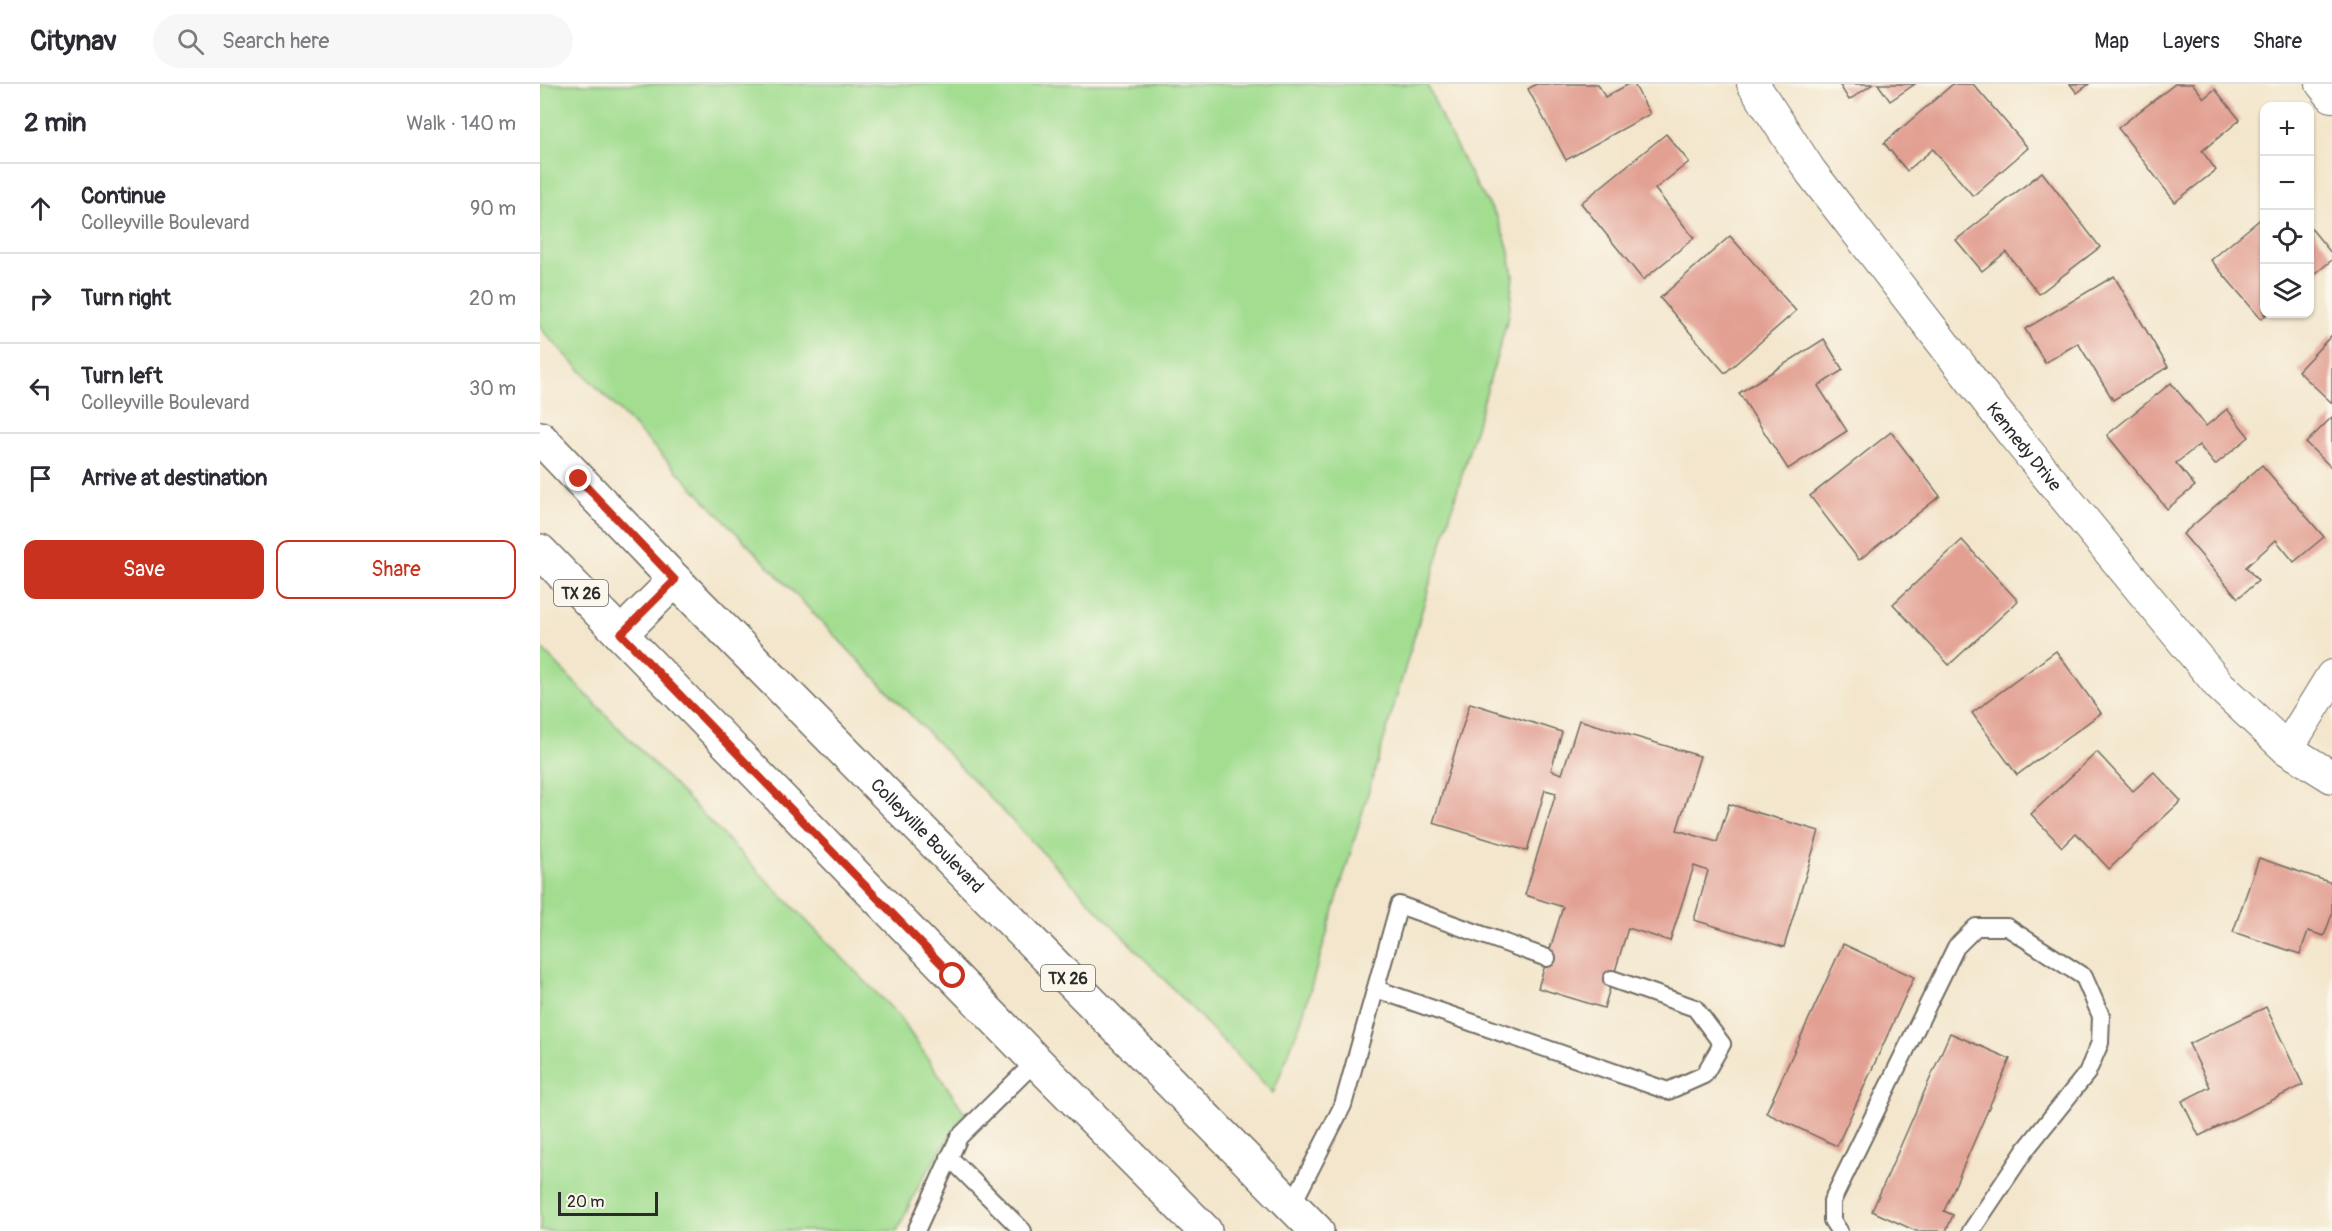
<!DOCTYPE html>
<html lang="en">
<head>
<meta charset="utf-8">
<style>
	body { margin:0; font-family:Pangolin,sans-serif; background:#f7f7f7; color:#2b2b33 }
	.controls { position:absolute; right:18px; top:18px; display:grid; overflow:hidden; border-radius:12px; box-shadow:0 2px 4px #0004 }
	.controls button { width:54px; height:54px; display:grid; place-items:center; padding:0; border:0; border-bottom:2px solid #e1e1e2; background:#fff; color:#2b2b33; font:30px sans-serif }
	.scale { position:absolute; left:18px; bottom:15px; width:100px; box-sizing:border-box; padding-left:6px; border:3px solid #2b2b2b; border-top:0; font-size:16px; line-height:21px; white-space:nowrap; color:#2b2b2b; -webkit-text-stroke:4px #fbf7ec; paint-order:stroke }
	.stop { position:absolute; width:18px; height:18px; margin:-14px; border:4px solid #c8321e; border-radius:50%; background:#fff }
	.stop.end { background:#c8321e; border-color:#fff; box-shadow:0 2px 6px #0008 }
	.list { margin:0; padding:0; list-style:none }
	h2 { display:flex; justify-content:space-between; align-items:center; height:78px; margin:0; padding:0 24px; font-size:26px }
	h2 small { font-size:20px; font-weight:400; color:#7c7c81 }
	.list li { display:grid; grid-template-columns:39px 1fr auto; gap:18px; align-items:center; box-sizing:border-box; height:90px; padding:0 24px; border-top:2px solid #e1e1e2 }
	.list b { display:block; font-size:22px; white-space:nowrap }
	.list p { margin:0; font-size:20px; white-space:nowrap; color:#7c7c81 }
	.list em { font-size:20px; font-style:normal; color:#7c7c81 }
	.actions { display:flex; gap:12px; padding:18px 24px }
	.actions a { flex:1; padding:14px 0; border:2px solid #c8321e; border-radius:12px; text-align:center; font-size:21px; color:#c8321e }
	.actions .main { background:#c8321e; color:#fff }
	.icon { flex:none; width:33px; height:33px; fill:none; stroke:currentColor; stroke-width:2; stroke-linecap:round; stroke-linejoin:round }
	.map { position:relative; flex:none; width:1792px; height:1147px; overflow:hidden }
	header { display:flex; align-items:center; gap:36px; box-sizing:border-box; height:84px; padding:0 30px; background:#fff; border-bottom:2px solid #e1e1e2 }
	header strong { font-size:28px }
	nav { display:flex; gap:33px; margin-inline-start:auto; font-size:21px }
	.search { width:420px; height:54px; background:#f7f7f7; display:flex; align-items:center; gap:15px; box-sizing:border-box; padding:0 21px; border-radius:33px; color:#7c7c81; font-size:22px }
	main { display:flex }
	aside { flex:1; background:#fff }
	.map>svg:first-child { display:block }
</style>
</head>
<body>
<header>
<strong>Citynav</strong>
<div class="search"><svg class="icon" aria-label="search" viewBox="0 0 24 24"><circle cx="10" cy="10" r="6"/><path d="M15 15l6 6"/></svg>Search here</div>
<nav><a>Map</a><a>Layers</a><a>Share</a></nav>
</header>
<main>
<aside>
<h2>2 min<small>Walk · 140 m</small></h2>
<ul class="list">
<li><svg class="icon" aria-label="ahead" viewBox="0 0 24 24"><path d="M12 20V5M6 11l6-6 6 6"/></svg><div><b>Continue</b><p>Colleyville Boulevard</p></div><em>90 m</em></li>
<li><svg class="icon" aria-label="right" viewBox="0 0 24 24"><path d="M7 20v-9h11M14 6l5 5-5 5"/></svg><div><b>Turn right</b></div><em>20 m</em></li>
<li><svg class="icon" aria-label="left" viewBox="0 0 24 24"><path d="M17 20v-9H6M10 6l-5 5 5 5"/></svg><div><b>Turn left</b><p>Colleyville Boulevard</p></div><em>30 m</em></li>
<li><svg class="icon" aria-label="arrive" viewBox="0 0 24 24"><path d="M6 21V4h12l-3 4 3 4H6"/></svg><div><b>Arrive at destination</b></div></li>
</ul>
<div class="actions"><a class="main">Save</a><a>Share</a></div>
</aside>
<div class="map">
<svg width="1792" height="1147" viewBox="0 0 1792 1147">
	<rect width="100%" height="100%" fill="#fbf7ec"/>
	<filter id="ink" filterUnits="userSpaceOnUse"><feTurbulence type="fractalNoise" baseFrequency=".0167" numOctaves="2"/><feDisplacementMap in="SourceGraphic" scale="12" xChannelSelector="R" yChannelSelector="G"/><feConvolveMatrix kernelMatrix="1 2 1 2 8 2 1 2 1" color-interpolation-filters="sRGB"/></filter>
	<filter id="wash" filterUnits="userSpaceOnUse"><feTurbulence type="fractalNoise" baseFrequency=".008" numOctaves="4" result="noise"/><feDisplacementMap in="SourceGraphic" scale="24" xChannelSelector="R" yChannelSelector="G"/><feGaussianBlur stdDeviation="1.35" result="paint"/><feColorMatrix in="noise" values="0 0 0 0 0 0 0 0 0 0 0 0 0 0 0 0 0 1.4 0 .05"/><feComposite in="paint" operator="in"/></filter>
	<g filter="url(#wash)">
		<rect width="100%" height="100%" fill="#f3e6cc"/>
		<!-- green -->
		<g fill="#a2dd90" stroke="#66845e" stroke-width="1.5">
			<polygon points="0,0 887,0 902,35 935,99 957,133 968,163 973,192 969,231 761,937 733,1009 0,244"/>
			<polygon points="0,563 358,931 425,1029 380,1099 357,1147 0,1147"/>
		</g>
		<g id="blocks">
			<!-- building -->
			<g fill="#e2a093">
				<polygon points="996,0 1058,0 1065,13 1089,0 1094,0 1110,30 1026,76 988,5"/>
				<polygon points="1299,0 1333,0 1309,16"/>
				<polygon points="1338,0 1375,0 1350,17"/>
				<polygon points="1413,0 1433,0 1488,64 1433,112 1393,65 1367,87 1344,59"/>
				<polygon points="1530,0 1549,0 1537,9"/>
				<polygon points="1635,0 1653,0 1664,14 1675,5 1700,36 1662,67 1676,86 1635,118 1578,44"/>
				<polygon points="1126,50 1149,78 1115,105 1154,154 1103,196 1041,119"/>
				<polygon points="1502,88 1560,163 1499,210 1466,168 1442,187 1416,156"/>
				<polygon points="1724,132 1724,230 1727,230 1721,235 1671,176"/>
				<polygon points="1770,143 1792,170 1792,176 1770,194"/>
				<polygon points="1190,152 1256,227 1185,289 1120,214"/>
				<polygon points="1574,192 1628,283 1573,316 1538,259 1505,279 1485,245"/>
				<polygon points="1792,251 1792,319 1758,287"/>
				<polygon points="1284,255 1303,286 1278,302 1307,347 1248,385 1199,309"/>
				<polygon points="1631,299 1666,342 1687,325 1709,353 1675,381 1659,361 1636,379 1655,402 1627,425 1567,351"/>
				<polygon points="1792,333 1792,384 1766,359"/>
				<polygon points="1351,348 1400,412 1319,476 1270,412"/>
				<polygon points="1722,381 1784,453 1754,478 1736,456 1706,483 1718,497 1698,514 1643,450"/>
				<polygon points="1422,456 1478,517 1409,581 1353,520"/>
				<polygon points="1516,567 1561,629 1477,691 1432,629"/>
				<polygon points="930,619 1022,648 1011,686 1022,690 1039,636 1160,672 1137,746 1177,758 1189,720 1279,747 1244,863 1154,836 1168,787 1154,782 1130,857 1088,844 1064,924 998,904 1023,823 985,811 1016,709 1005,706 987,767 893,739"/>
				<polygon points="1557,668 1593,707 1614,688 1641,717 1569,785 1536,749 1522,763 1491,730"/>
				<polygon points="1719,774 1792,799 1792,830 1784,852 1768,847 1760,870 1693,848"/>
				<polygon points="1303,860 1374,893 1297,1062 1226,1029"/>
				<polygon points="1726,923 1763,1001 1659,1052 1642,1017 1670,1003 1649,960"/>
				<polygon points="1410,949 1470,975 1404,1127 1413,1131 1406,1147 1376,1147 1332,1127"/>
			</g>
		</g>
	</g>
	<g filter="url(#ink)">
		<use href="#blocks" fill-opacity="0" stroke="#716c63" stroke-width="1.5"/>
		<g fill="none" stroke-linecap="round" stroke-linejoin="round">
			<defs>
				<g id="lane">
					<polyline points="836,905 1128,1007 1164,991 1182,960 1155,924 1072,895"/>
					<polyline points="409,1073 483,1147"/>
					<polyline points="752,1121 803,1021 859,821 1007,874"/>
					<polyline points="376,1147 419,1053 496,977"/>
					<polyline points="1299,1147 1292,1136 1292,1117 1416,863 1436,843 1467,843 1544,893 1561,932 1560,959 1547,989 1486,1065 1431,1147"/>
				</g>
				<g id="street">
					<path id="s1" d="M1213,0L1271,88L1473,350L1680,602L1747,665L1792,693"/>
					<polyline points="1782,0 1792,12"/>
					<polyline points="1747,665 1792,592"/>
				</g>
				<g id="primary">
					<path id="s2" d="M0,354L135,496L777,1147"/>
					<polyline points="0,467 496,977 665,1147"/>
					<polyline points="81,550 135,496"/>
				</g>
			</defs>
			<!-- lane casing -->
			<use href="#lane" stroke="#716c63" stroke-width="20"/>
			<!-- street casing -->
			<use href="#street" stroke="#716c63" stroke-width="34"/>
			<!-- primary casing -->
			<use href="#primary" stroke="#716c63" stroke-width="36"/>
			<!-- lane -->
			<use href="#lane" stroke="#fff" stroke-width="16"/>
			<!-- street -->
			<use href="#street" stroke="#fff" stroke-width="32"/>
			<!-- primary -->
			<use href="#primary" stroke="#fff" stroke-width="33"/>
		</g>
	</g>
	<g fill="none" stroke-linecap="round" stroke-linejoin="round" filter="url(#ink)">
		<!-- route -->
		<polyline stroke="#c8321e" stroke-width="8" points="39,395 135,496 81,550 413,892"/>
	</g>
	<g text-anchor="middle" stroke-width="5" stroke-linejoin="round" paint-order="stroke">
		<!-- shield labels -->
		<g fill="#fbf7ec" stroke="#696865" stroke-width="1.5">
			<rect x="14" y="496" width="54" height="26" rx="4.5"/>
			<rect x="501" y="881" width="54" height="26" rx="4.5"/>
		</g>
		<g font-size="16" font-weight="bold" fill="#2b2b2b">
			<text x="41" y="515">TX 26</text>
			<text x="528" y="900">TX 26</text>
		</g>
		<!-- street labels -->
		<g font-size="18" fill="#2b2b2b" stroke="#fbf7ec">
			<text dy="6" stroke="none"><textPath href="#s1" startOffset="453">Kennedy Drive</textPath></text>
			<text dy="6" stroke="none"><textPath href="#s2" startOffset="555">Colleyville Boulevard</textPath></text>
		</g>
	</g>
</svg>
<div class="controls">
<button>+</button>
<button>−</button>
<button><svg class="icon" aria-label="locate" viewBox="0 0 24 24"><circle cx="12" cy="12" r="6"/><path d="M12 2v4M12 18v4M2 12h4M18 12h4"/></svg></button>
<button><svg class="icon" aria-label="layers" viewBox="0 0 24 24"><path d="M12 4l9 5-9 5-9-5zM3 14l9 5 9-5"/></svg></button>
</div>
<div class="scale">20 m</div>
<div class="stop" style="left:413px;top:892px"></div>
<div class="stop end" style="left:39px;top:395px"></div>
</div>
</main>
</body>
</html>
